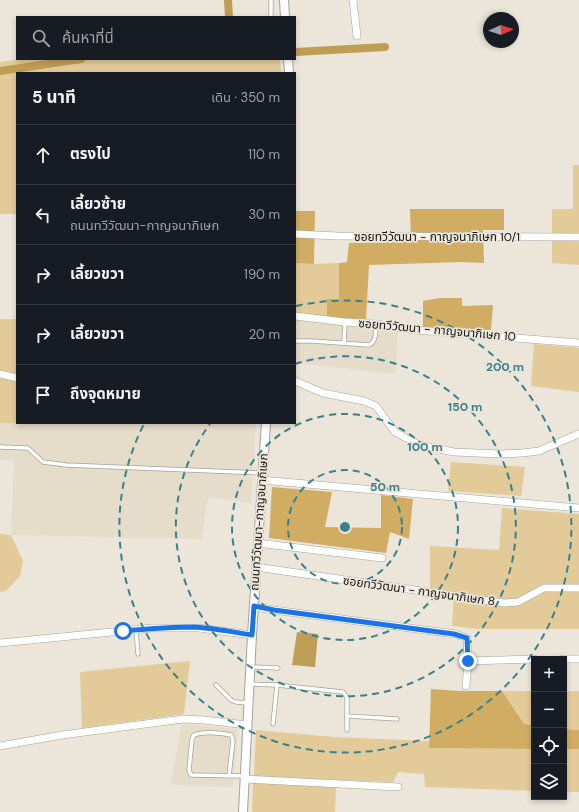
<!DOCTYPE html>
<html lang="th">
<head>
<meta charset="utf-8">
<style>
	body { margin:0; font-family:"DM Sans","Noto Sans Thai",sans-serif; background:#20242c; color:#f1f3f6 }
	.controls { position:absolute; right:12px; bottom:12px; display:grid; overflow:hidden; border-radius:0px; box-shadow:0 2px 6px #0003 }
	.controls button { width:36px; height:36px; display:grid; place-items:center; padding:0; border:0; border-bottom:1px solid #363941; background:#171b24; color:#f1f3f6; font:20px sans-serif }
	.compass { position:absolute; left:483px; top:12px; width:36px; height:36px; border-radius:50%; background:#171b24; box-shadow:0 2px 6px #0003; rotate:87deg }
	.stop { position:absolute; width:12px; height:12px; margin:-9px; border:3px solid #1a73e8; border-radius:50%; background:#fff }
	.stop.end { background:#1a73e8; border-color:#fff; box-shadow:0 1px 4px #0008 }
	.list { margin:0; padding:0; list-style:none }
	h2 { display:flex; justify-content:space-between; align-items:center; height:52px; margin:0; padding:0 16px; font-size:17px }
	h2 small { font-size:13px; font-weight:400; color:#9ea1a6 }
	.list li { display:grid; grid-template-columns:26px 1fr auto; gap:12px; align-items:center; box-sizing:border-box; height:60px; padding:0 16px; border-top:1px solid #363941 }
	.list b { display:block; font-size:15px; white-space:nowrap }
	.list p { margin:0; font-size:13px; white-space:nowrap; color:#9ea1a6 }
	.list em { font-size:13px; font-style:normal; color:#9ea1a6 }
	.icon { flex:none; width:22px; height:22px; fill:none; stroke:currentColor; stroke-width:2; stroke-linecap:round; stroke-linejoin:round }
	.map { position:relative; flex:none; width:579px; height:812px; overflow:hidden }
	.search { position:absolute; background:#171b24; box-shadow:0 2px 6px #0003; left:16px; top:16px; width:280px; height:44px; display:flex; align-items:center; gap:10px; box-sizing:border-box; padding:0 14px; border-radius:0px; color:#9ea1a6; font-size:15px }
	.panel { position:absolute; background:#171b24; box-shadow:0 2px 6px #0003; left:16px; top:72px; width:280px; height:352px; border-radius:0px }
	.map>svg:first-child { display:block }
</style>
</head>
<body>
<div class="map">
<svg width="579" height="812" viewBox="0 0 579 812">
	<rect width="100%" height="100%" fill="#ebe5da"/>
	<!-- built -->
	<g fill="#e6dcca">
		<polygon points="295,320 398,332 395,374 295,363"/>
		<polygon points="0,423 256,423 251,503 209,497 205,511 202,539 11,535 14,460 0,460"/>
		<polygon points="182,724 238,729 233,787 170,785"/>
	</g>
	<!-- green -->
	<g fill="#e3ca99">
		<polygon points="23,59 280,59 281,73 17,73 17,214 0,214 0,62"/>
		<polygon points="573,165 579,165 579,265 552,263 552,209 573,209"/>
		<polygon points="295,263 314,264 339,263 339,299 327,317 295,312"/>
		<polygon points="0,319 17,319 17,423 19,423 0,423"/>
		<polygon points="534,344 579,348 579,392 531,386"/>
		<polygon points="451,462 525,467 521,496 448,491"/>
		<polygon points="502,508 579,514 579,629 478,629 452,626 454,592 430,588 430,546 499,550"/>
		<polygon points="0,534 11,535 23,561 20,576 6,591 0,592"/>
		<polygon points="190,661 184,714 82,728 80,672"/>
		<polygon points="502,691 534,691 534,725 524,724"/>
		<polygon points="564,691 579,691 579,730 564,729"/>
		<polygon points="256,730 334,737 429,741 429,748 534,749 534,791 425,787 424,774 398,772 393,782 254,777"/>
		<rect x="564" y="749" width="15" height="43"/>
		<polygon points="253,783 336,787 335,812 252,812"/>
	</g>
	<!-- forest -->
	<g fill="#d1ad64">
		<polygon points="410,209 504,209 504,230 483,230 484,263 461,262 369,265 366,320 327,317 327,299 339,299 339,263 347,262 349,243 411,242"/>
		<polygon points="295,211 315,211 314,264 295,263"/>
		<polygon points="439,298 462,298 462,306 493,305 491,330 423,328 423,301"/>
		<polygon points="272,487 332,492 325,527 381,528 381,495 413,499 409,539 390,532 386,553 269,538"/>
		<polygon points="431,689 459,691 502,691 524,724 534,725 534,749 429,748"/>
		<polygon points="564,729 579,730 579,749 564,749"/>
	</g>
	<!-- water -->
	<polygon fill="#c09d54" points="297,632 318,634 315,667 292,665"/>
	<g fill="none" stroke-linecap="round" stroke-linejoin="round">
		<!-- canal -->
		<g stroke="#c09d54" stroke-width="8">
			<polyline points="228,0 229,17"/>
			<polyline points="295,52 385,47"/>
			<polyline points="0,71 81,59"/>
		</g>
		<defs>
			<g id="service">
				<polyline points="271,0 271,17"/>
				<path d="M295,341H312L369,345C376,342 376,332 376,324"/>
				<polyline points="344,343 345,322"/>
				<polyline points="0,447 28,448 43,462 66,465 262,473"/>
				<polyline points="136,630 138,654"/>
				<polyline points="251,667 278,668"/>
				<polyline points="250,684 277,685 343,692 347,697 347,730"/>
				<polyline points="216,685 231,700 236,702 248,703"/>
				<polyline points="347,716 397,719"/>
				<polyline points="273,724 277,685"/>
				<path d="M229,776L233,740L231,735C222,733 202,731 194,735L192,739L189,770L191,775L245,776"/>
			</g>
			<g id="minor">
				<polyline points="353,0 357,36"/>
				<polyline points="295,234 338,236 579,237"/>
				<polyline points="295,316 345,322 376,324 415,330 579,343"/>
				<polyline points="0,374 17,378"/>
				<polyline points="295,381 323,393 364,401 376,406 395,432 419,445 454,452 501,454 522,453 539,451 578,434"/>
				<polyline points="261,480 579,508"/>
				<polyline points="257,543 382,558"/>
				<polyline points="256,567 504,603 518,602 544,588 579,588"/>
				<polyline points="254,607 274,610 455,634 467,638 468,661 466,686"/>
				<polyline points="0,643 152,628 199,628 252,635"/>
				<polyline points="562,659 579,659"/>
				<polyline points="468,661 534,659"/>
				<polyline points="0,746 62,735 183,719 204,720 247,725"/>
				<polyline points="245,779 398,787"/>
			</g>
			<g id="tertiary">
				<polyline points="284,0 285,17"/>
				<polyline points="288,59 289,73"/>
				<polyline points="243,812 252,635 266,423"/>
			</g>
		</defs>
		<!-- service casing -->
		<use href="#service" stroke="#a7a297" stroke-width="5"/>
		<!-- minor casing -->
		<use href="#minor" stroke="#a7a297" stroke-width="8"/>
		<!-- tertiary casing -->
		<use href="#tertiary" stroke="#a7a297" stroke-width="10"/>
		<!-- service -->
		<use href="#service" stroke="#fff" stroke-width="3.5"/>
		<!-- minor -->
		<use href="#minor" stroke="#fff" stroke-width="7"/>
		<!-- tertiary -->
		<use href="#tertiary" stroke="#fff" stroke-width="8"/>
	</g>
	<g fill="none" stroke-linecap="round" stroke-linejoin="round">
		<!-- route -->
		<path stroke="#1a73e8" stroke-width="5" d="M123,631C146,629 170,627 194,627C213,628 233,632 252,635L254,606L274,610L454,634L467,638L468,661"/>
	</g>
	<!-- distance rings -->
	<g fill="none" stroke="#3a818a" stroke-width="2" stroke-dasharray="7 5">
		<circle cx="345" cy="527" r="57"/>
		<circle cx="345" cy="527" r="113"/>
		<path d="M295 364A170 170 0 1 1 210 424"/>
		<path d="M296 306A226 226 0 1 1 144 424"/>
	</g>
	<g text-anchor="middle" stroke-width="3.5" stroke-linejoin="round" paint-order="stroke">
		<!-- street labels -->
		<g font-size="12" fill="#1a1814" stroke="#ebe5da">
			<text x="437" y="241">ซอยทวีวัฒนา - กาญจนาภิเษก 10/1</text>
			<text transform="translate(437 330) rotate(5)" y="4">ซอยทวีวัฒนา - กาญจนาภิเษก 10</text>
			<text transform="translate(259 522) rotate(-86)" y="4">ถนนทวีวัฒนา-กาญจนาภิเษก</text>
			<text transform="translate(419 591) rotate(8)" y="4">ซอยทวีวัฒนา - กาญจนาภิเษก 8</text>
		</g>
	</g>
	<circle cx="345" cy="527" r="6" fill="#3a818a" stroke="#ebe5da" stroke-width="2"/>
	<g font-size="12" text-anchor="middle" font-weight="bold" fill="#3a818a" stroke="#ebe5da" stroke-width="3.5" stroke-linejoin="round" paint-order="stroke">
		<text x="505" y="371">200 m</text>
		<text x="465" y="411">150 m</text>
		<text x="425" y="451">100 m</text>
		<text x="385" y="491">50 m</text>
	</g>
</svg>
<div class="controls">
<button>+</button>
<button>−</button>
<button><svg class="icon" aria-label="locate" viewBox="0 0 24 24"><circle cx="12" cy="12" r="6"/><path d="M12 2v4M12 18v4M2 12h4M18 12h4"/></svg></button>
<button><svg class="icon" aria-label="layers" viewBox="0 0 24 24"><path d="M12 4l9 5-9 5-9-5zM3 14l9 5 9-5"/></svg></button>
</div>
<svg class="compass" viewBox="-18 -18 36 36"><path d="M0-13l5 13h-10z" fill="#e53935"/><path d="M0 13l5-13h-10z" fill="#9ea1a6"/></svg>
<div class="stop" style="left:123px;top:631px"></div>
<div class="stop end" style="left:468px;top:661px"></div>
<div class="search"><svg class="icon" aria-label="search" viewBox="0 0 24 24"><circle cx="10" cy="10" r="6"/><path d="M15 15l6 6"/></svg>ค้นหาที่นี่</div>
<section class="panel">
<h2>5 นาที<small>เดิน · 350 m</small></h2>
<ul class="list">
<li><svg class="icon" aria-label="ahead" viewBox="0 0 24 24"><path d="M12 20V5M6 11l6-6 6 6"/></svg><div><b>ตรงไป</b></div><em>110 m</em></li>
<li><svg class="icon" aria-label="left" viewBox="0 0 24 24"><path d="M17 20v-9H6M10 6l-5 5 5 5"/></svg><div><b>เลี้ยวซ้าย</b><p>ถนนทวีวัฒนา-กาญจนาภิเษก</p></div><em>30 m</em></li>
<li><svg class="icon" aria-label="right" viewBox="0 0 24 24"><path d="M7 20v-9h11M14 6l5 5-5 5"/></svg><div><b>เลี้ยวขวา</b></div><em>190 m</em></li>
<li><svg class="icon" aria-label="right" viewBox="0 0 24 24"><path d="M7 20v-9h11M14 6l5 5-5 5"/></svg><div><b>เลี้ยวขวา</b></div><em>20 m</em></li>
<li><svg class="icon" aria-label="arrive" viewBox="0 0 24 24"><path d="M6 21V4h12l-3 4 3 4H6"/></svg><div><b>ถึงจุดหมาย</b></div></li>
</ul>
</section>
</div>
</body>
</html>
